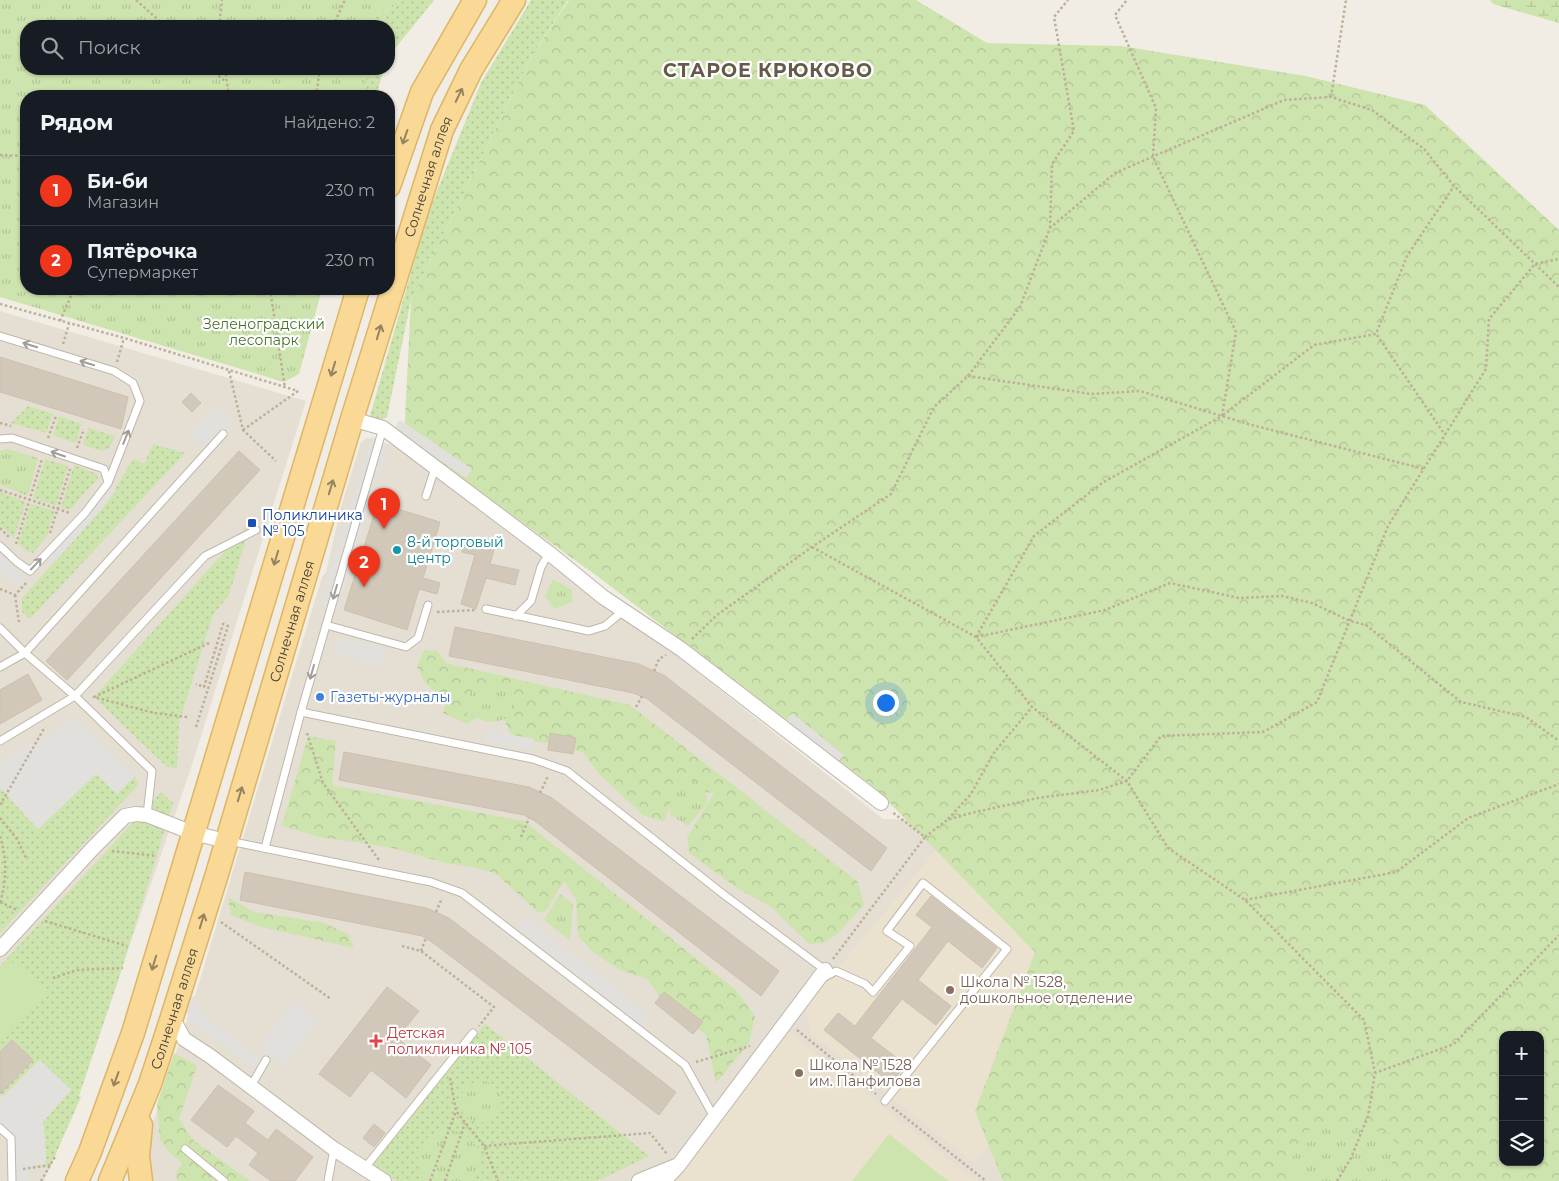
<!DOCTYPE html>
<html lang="ru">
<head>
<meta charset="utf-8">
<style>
	body { margin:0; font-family:Montserrat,sans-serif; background:#20242c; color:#f1f3f6 }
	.controls { position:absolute; right:15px; bottom:15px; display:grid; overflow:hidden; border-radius:10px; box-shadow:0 1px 4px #0004 }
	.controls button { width:45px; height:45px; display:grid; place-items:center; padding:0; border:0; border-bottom:1px solid #363941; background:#171b24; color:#f1f3f6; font:25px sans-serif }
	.you { position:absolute; left:885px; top:702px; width:18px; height:18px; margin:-12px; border:4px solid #fff; border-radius:50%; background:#1a73e8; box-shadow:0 0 0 8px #1a73e833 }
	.badge { display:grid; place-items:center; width:32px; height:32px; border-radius:50%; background:#f0351d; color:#fff; font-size:16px; font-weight:700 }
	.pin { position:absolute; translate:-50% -41px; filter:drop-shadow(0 1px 2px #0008) }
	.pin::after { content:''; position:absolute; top:26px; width:18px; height:15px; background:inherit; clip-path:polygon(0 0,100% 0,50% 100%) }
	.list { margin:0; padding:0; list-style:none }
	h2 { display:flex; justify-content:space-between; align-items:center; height:65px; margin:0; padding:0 20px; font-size:21px }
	h2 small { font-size:16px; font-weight:400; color:#9ea1a6 }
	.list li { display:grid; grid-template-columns:32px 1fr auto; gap:15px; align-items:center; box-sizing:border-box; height:70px; padding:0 20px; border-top:1px solid #363941 }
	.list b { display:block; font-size:19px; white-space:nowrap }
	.list p { margin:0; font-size:16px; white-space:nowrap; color:#9ea1a6 }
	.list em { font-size:16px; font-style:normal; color:#9ea1a6 }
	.icon { flex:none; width:28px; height:28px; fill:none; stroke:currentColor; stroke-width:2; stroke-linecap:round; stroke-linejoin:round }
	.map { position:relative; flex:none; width:1559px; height:1181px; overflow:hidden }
	.search { position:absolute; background:#171b24; box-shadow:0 1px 4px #0004; left:20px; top:20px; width:375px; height:55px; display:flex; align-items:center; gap:12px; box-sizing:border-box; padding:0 18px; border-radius:20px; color:#9ea1a6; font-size:19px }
	.panel { position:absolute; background:#171b24; box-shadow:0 1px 4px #0004; left:20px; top:90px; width:375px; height:205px; border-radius:20px }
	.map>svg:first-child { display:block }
</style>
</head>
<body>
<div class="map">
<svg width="1559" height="1181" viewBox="0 0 1559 1181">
	<defs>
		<pattern id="grass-dots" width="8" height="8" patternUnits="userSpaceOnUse" patternTransform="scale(1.25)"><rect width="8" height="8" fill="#cee4ae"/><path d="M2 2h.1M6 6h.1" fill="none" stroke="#b2c496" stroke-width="1.8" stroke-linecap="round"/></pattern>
		<pattern id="forest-crowns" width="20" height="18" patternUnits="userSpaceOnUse" patternTransform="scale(1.25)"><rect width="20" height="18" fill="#cee4ae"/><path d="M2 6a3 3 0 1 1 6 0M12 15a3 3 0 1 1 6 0" fill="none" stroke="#b2c496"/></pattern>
		<pattern id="wetland-marsh" width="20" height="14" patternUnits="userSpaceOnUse" patternTransform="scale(1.25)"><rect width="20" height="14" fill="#cee4ae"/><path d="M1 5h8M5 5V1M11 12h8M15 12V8" fill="none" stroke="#b2c496"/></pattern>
		<pattern id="park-tufts" width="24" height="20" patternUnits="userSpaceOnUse" patternTransform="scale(1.25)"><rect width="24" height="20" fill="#cee4ae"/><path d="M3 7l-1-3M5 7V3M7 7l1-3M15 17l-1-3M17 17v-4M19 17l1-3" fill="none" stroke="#b2c496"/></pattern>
	</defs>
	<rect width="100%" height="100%" fill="#f1ede4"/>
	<!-- residential -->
	<g fill="#e5ded3">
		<polygon points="0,311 306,401 190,771 65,1132 44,1181 0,1181"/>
		<polygon points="367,438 396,446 410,455 494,522 594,597 676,655 883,819 959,821 1011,1181 149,1181 150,1134 162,1093 192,1006 322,577 326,572 341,507 361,442"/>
	</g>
	<!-- education -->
	<g fill="#eae1cf">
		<polygon points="954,828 1102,917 1053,1065 974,1163 811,1034 805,1008"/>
		<polygon points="789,1032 976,1181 675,1181"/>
	</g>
	<!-- grass -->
	<g fill="url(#grass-dots)">
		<polygon points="404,0 434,0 389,56 389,26 361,26"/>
		<polygon points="531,0 568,0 530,59 411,300 387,417 373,425 370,416 428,213 481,83"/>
		<polygon points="335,69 384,69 376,96 327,96"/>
		<polygon points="28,406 53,414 46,433 11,423"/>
		<polygon points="59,416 81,424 76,443 53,435"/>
		<polygon points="88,428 115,436 109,448 101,451 83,445"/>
		<path d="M153,444L185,453L30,619L22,612V598C48,568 77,539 102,508C115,493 122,474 134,459L144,464Z"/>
		<polygon points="45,459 68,466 56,506 33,498"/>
		<polygon points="74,465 97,474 98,478 70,510 61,507"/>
		<polygon points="0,492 26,502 14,538 0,525"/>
		<polygon points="31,504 55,511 47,536 33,553 26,551 18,543"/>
		<polygon points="251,522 229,595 213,615 179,723 177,768 167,767 94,697"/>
		<polygon points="97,773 117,794 135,776 138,785 0,933 0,788 38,829"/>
		<polygon points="161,792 173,803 120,975 79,1096 81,1097 51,1165 29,1168 29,1167 45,1164 46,1156 43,1122 71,1090 39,1060 3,1096 0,1093 0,966"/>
		<polygon points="485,1024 649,1156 598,1181 397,1181 372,1166"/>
	</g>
	<!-- forest -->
	<g fill="url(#forest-crowns)" fill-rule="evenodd">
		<path d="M569,0H916L987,43L1121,46L1306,76L1425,105L1559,230V1181H1003L975,1111L1035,952L875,788L597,576L404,438L411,300L530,59ZM1503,1035H1540V1162H1503Z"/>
		<polygon points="424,650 437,651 446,663 630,705 858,882 864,905 838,933 823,943 809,944 771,907 737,888 689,853 687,838 714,793 676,790 664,822 643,815 600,775 583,752 548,743 513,739 501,713 483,714 467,724 443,713 447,702 425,683 417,666"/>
		<polygon points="308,736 336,741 332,785 524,821 737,991 755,1017 749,1043 716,1083 706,1035 690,1023 674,1015 647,979 620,970 593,952 578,936 576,899 564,881 546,911 539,913 495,873 473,867 445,863 388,847 319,837 282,826"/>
		<polygon points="228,897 254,912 324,923 348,934 354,948 261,927 231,915"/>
		<polygon points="174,1053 197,1066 179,1119 193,1140 250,1181 178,1181 175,1176 182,1163 170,1153 160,1140 157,1104"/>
	</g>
	<!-- wetland -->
	<polygon fill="url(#wetland-marsh)" points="1490,0 1559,0 1559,23 1493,4"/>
	<!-- park -->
	<g fill="url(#park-tufts)">
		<polygon points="0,0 404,0 361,26 26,26 26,69 371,69 360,96 346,96 329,90 327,96 26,96 26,289 322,289 299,374 284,382 0,297"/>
		<polygon points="7,449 38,458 28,496 0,485 0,451"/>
		<polygon points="553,579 572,590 572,602 555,609 545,596"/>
		<path d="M496,688L515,698V713C492,728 486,722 464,711L471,691Z"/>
		<polygon points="687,778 705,787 707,804 688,826 670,814 670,790"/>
		<polygon points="560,894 573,904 570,940 544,920"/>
		<path d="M486,1081C503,1091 503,1094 500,1113L487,1123C467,1121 462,1118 459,1098L468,1084Z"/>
		<polygon points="1313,1123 1394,1134 1390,1181 1303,1181 1288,1164"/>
		<path d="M448,1129C467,1133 472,1140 483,1155L478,1170L471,1181H431L422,1175C421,1170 418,1164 418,1158C419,1142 433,1130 448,1129Z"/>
	</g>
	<!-- pitch -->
	<g fill="#cee4ae">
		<polygon points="11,961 47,992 0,1042 0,973"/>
		<polygon points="889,1134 948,1181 852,1181"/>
	</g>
	<!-- parking -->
	<g fill="#e2e0dc">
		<polygon points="216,405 234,421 207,451 189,434"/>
		<polygon points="400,420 472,469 466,478 394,429"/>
		<polygon points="371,437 379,440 389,447 339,609 320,603"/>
		<polygon points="106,485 116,490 102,509 50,565 43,557"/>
		<polygon points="0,554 25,579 18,587 0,569"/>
		<polygon points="340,636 386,650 381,667 335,653"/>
		<polygon points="792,713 844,755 836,764 785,722"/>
		<polygon points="77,718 135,776 117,794 96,774 38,829 0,788 0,762"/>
		<polygon points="488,730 534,739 532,750 485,741"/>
		<polygon points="527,918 650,1016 642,1027 518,929"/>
		<polygon points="194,996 200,1013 261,1060 254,1068 191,1021 183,1004"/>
		<polygon points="293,1001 319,1021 285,1066 259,1047"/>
		<polygon points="40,1060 71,1090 43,1122 46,1156 45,1164 29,1167 29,1181 12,1181 11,1138 0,1128 0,1102"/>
	</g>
	<!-- building -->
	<g fill="#d2c8ba" stroke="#cdbfae">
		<polygon points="0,357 128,397 121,429 0,392"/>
		<polygon points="191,393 201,403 192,412 182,402"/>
		<polygon points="239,451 260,470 67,680 46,661"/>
		<polygon points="378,503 440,522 423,578 440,583 437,594 419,589 407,630 344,610"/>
		<polygon points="466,537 495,546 490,564 519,570 515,585 486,578 476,609 461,604 475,555 462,552"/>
		<polygon points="455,627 639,664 665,676 887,848 871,871 646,698 633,693 449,656"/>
		<polygon points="28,674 42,700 0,724 0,690"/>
		<polygon points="550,733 576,738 573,754 548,750"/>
		<polygon points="344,752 529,787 552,798 779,971 761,996 535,821 524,815 339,780"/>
		<polygon points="245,872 426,908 449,918 676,1092 659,1115 432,942 422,936 240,900"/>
		<polygon points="931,896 997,948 982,968 948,941 918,980 951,1006 936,1025 902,999 871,1038 906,1065 891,1083 824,1030 838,1013 855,1026 932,927 916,915"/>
		<polygon points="387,987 419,1011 397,1038 431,1065 406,1098 371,1070 350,1097 319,1074"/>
		<polygon points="664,992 703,1022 693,1034 655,1003"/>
		<polygon points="12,1040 33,1060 0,1094 0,1052"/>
		<polygon points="218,1085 254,1111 245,1123 268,1140 276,1129 313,1157 295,1181 271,1181 249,1165 258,1153 236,1136 227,1147 191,1120"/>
		<polygon points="374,1124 385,1133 374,1147 363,1138"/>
	</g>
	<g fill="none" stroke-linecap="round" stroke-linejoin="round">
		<defs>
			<g id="lane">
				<polyline points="0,336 114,371 133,383 140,401 108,483 85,513 30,571 17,562 0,546"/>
				<polyline points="0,439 12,438 104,469 108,482"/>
				<polyline points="426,496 435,468"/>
				<polyline points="486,609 589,631 605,626 623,611"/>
				<polyline points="516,616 531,601 541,567 549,553"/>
				<polyline points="326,625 406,647 418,638 428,605"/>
				<polyline points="0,628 25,653 75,696 152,771 147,815"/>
				<polyline points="0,667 25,653 223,434"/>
				<polyline points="301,712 533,759 567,771 723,894 825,970"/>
				<polyline points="0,741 75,696 205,556 256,530"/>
				<polyline points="229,841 431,882 462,893 685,1065 714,1117"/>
				<polyline points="265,848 301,712 383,428"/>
				<polyline points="823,978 836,971 865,984 873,992 910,946 887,931 923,883 1007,949 885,1101"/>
				<polyline points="251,1086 266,1060"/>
				<polyline points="0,1128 11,1138 12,1181"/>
				<polyline points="185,1149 224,1181"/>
				<polyline points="364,1169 473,1033"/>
				<polyline points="328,1181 334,1149"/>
			</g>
			<g id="street">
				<polyline points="352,419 383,428 549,553 603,597 681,649 881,803"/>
				<polyline points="0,949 93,848 125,816 136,814 147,815 193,833 226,841"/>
				<polyline points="172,1017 184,1039 210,1056 334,1149 384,1181"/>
				<polyline points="639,1181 676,1166"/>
				<polyline points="664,1181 678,1166 825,970"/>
			</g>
			<g id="primary">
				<polyline points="389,186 422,92 475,0"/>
				<polyline points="141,1125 138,1156 141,1181"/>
				<polyline points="77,1181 90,1152 133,1033 358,289"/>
				<path id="s1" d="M110,1181L150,1084L172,1017L217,874L352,419L442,130L471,70L514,0"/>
			</g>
		</defs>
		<!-- lane casing -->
		<use href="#lane" stroke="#bfb7aa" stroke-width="9"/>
		<!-- street casing -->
		<use href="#street" stroke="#bfb7aa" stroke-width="16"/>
		<!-- primary casing -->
		<use href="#primary" stroke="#ddb566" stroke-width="25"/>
		<!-- path -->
		<g stroke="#bdaf99" stroke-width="2.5" stroke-dasharray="2.5 2.5" stroke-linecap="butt">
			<polyline points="136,0 165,26"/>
			<polyline points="219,26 222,0"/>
			<polyline points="333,26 345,0"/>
			<polyline points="211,69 226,82"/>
			<polyline points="225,69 229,96"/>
			<polyline points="316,96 320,69"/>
			<polyline points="1331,97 1346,0"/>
			<polyline points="0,155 26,156"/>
			<polyline points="1050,228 1052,164 1074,131 1054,17 1068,0"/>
			<polyline points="270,289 285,388"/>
			<polyline points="0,304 124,338 298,391"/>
			<polyline points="60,321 74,289"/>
			<polyline points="1377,335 1445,435"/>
			<polyline points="63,344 69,324"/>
			<polyline points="117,362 124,338"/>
			<polyline points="229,371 243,430 276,461"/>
			<polyline points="968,376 1091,394 1140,391 1248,424 1424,469"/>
			<polyline points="1223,415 1314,345 1376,334 1407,256 1454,186"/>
			<polyline points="0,423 11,426"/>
			<polyline points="243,430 298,391"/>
			<polyline points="48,438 56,416"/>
			<polyline points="77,448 84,429"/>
			<polyline points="0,490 70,513"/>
			<polyline points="0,528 10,538"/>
			<polyline points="50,533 70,469"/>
			<polyline points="16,544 42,459"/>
			<polyline points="812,547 976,637 1032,707 1127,781 1168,848 1245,900 1364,1020 1375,1073"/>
			<polyline points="0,589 15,595 27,582"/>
			<polyline points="15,595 19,622"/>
			<polyline points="437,612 476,610"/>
			<polyline points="976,637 1034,536 1102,483 1222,416 1236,332 1153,157 1156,108 1115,15 1127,0"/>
			<polyline points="976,637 1105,610 1170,583 1239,598 1282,596 1312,603 1350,621 1366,625 1461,702 1526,717 1559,741"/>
			<polyline points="692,639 717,615 812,547 891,494 934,407 968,376 1020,307 1050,228 1115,173 1284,100 1331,97 1372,110 1424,149 1454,186 1559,287"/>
			<polyline points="654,671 659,659 666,655"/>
			<polyline points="636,707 642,696"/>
			<polyline points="187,717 154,713 94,697 209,643"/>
			<polyline points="196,727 228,626 223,624 204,687 196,684"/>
			<polyline points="307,733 323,783 379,860"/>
			<polyline points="540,793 548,776"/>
			<polyline points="0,805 45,727"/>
			<polyline points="0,818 17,839 27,860"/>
			<polyline points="948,819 971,794 993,754 1032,707"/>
			<path d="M0,836C7,859 7,879 0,903"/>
			<polyline points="521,837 529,818"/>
			<polyline points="925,837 947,820 967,814 1038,798 1099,790 1127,781 1161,736 1263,732 1317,702 1388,526 1486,369 1489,319 1535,264 1559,259"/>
			<polyline points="112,851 157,856"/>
			<polyline points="1245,900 1396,872 1468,818 1559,784"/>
			<polyline points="0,902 17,910"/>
			<polyline points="436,912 442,898"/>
			<polyline points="45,921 127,946"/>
			<polyline points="221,922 331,999"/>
			<polyline points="402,946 421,951 494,1007 479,1026"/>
			<polyline points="421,951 426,938"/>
			<polyline points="833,959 925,837 892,812"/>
			<polyline points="53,978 77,970 123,968"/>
			<polyline points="797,1030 876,1094"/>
			<polyline points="696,1062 750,1046"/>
			<polyline points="450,1078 456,1111 484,1146 498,1181"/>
			<polyline points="892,1107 986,1181"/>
			<polyline points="484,1146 650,1133 667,1154"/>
			<polyline points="23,1169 51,1165"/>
			<polyline points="41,1181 56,1155"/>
			<polyline points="430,1181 456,1111"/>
			<polyline points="445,1181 465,1123"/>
			<polyline points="1337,1181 1351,1158 1368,1116 1375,1073 1454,1044 1559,935"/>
		</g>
		<!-- lane -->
		<use href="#lane" stroke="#fff" stroke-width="7"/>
		<!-- street -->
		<use href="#street" stroke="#fff" stroke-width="14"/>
		<!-- primary -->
		<use href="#primary" stroke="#f9d995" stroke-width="22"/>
	</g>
	<!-- one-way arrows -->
	<defs><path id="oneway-shaft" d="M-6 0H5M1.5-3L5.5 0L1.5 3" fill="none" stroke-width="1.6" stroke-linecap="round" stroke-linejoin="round" transform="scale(1.25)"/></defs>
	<g stroke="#958360">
		<use href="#oneway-shaft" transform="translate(459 95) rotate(-64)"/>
		<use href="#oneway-shaft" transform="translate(405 137) rotate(109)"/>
		<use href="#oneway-shaft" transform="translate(379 332) rotate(-73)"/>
		<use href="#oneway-shaft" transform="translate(333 369) rotate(107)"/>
		<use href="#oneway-shaft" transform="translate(331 487) rotate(-73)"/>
		<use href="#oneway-shaft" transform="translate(276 558) rotate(107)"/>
		<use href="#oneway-shaft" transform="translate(240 794) rotate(-73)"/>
		<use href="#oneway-shaft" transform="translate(202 921) rotate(-73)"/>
		<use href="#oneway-shaft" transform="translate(154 963) rotate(107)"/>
		<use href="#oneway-shaft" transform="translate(116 1079) rotate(110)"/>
	</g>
	<g stroke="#a19e9a">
		<use href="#oneway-shaft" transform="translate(30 345) rotate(-163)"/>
		<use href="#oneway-shaft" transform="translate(87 363) rotate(-163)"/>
		<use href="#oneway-shaft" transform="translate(126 437) rotate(-68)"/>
		<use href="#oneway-shaft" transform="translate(58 454) rotate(-161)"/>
		<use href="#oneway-shaft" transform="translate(36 564) rotate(-47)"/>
		<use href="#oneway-shaft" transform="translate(335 592) rotate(106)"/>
		<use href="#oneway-shaft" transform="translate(312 672) rotate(106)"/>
	</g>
	<!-- markers -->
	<rect fill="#1a4fb4" stroke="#fff" stroke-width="2" x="247" y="518" width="10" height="10" rx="2.5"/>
	<circle fill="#0f9aa8" stroke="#fff" stroke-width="2" cx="397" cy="550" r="5"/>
	<circle fill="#3f7fe0" stroke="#fff" stroke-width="2" cx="320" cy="697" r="5"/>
	<g fill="#8d6e63" stroke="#fff" stroke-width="2">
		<circle cx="950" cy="990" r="5"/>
		<circle cx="799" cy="1073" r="5"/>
	</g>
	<path fill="#e0444e" stroke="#fff" stroke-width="2" d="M373.5 1033.5h5v5h5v5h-5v5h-5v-5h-5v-5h5z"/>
	<g text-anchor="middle" stroke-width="4.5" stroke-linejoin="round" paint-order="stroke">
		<!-- street labels -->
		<g font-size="14" fill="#433d34" stroke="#fff">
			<text dy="5" stroke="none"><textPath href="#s1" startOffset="1054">Солнечная аллея</textPath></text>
			<text dy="5" stroke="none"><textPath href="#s1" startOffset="589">Солнечная аллея</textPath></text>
			<text dy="5" stroke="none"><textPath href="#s1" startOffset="184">Солнечная аллея</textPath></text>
		</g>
		<!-- park labels -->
		<g font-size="14" fill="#48722b" stroke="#fff">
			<text x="264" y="329">Зеленоградский<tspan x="264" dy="16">лесопарк</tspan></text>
		</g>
		<!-- transit labels -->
		<g font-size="14" fill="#164399" stroke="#fff" text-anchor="start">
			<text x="262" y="520">Поликлиника<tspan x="262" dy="16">№ 105</tspan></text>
		</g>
		<!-- culture labels -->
		<g font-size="14" fill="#0d838f" stroke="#fff" text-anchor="start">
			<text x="407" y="547">8-й торговый<tspan x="407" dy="16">центр</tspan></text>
		</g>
		<!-- shop labels -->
		<g font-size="14" fill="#366cbe" stroke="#fff" text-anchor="start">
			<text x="330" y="702">Газеты-журналы</text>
		</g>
		<!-- education labels -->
		<g font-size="14" fill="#785e54" stroke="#fff" text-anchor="start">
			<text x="960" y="987">Школа № 1528,<tspan x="960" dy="16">дошкольное отделение</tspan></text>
			<text x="809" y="1070">Школа № 1528<tspan x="809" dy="16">им. Панфилова</tspan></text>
		</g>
		<!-- health labels -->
		<g font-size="14" fill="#be3a42" stroke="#fff" text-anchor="start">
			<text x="387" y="1038">Детская<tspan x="387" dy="16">поликлиника № 105</tspan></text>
		</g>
		<!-- district labels -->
		<g font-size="19" font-weight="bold" letter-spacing="1" fill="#655a4c" stroke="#fff">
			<text x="768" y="77">СТАРОЕ КРЮКОВО</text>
		</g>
	</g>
</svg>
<div class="controls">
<button>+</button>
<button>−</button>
<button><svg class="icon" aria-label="layers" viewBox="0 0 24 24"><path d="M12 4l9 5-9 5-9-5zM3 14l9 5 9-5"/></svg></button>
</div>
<div class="you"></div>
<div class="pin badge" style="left:384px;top:529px">1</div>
<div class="pin badge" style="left:364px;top:587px">2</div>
<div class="search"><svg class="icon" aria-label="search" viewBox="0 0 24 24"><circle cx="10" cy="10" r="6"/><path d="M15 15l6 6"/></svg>Поиск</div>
<section class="panel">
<h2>Рядом<small>Найдено: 2</small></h2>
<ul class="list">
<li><span class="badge">1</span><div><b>Би-би</b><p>Магазин</p></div><em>230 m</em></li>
<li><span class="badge">2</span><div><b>Пятёрочка</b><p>Супермаркет</p></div><em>230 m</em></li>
</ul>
</section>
</div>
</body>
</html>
